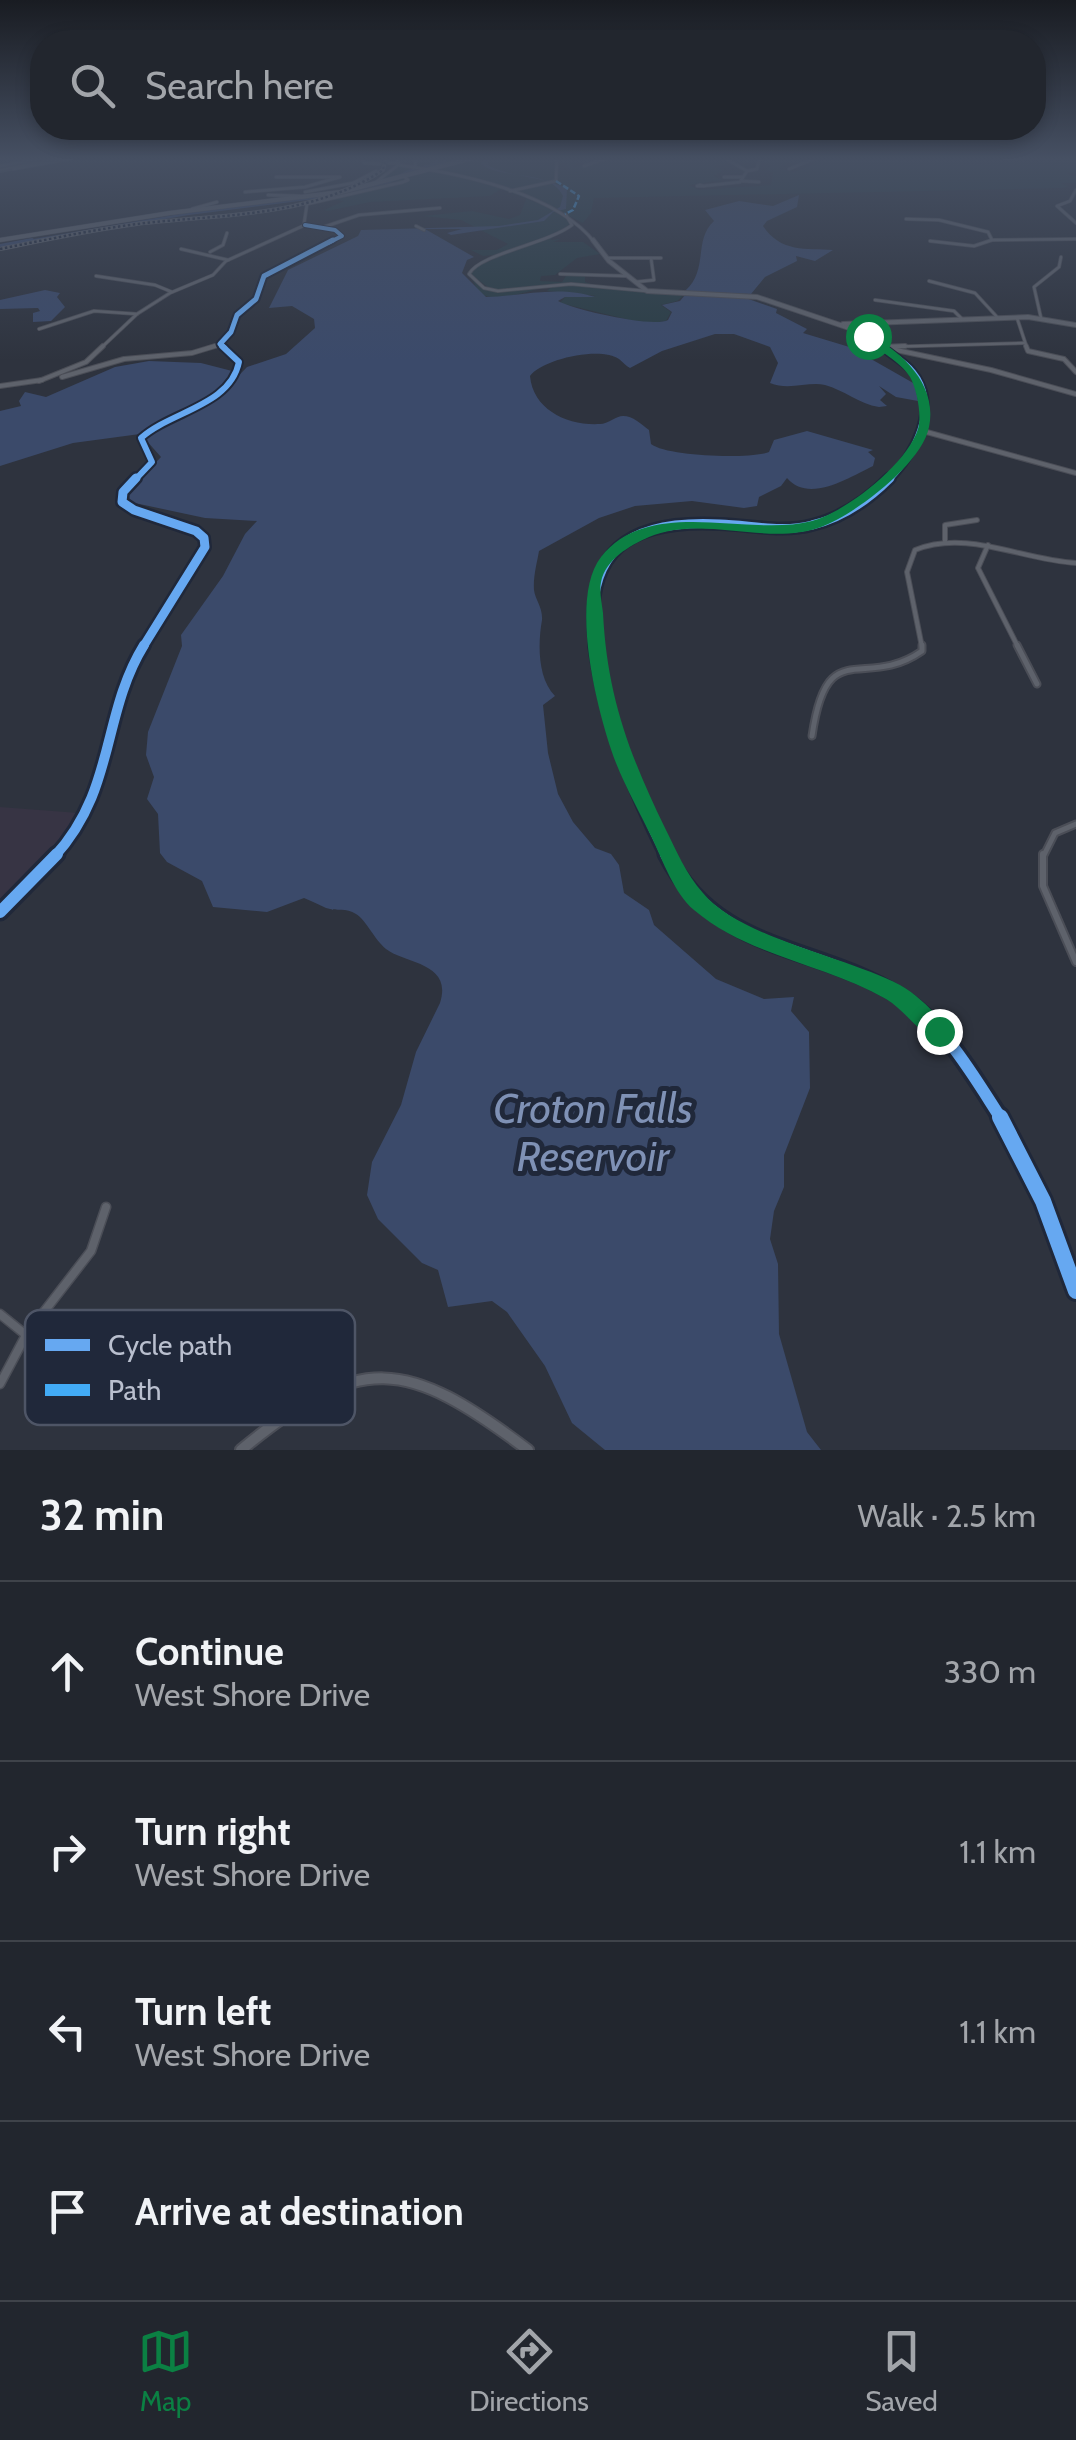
<!DOCTYPE html>
<html lang="en">
<head>
<meta charset="utf-8">
<style>
	body { margin:0; font-family:Cabin,sans-serif; background:#2e323a; color:#f1f3f6 }
	.stop { position:absolute; width:30px; height:30px; margin:-22px; border:8px solid #0b8043; border-radius:50%; background:#fff }
	.stop.end { background:#0b8043; border-color:#fff; box-shadow:0 2px 10px #0008 }
	.list { margin:0; padding:0; list-style:none }
	h2 { display:flex; justify-content:space-between; align-items:center; height:130px; margin:0; padding:0 40px; font-size:42px }
	h2 small { font-size:32px; font-weight:400; color:#a2a5aa }
	.list li { display:grid; grid-template-columns:65px 1fr auto; gap:30px; align-items:center; box-sizing:border-box; height:180px; padding:0 40px; border-top:2px solid #3f434a }
	.list b { display:block; font-size:38px; white-space:nowrap }
	.list p { margin:0; font-size:32px; white-space:nowrap; color:#a2a5aa }
	.list em { font-size:32px; font-style:normal; color:#a2a5aa }
	.icon { flex:none; width:55px; height:55px; fill:none; stroke:currentColor; stroke-width:2; stroke-linecap:round; stroke-linejoin:round }
	.map { position:relative; flex:none; width:1076px; height:1450px; overflow:hidden }
	.search { position:absolute; background:#22262e; box-shadow:0 5px 15px #0003; left:30px; right:30px; top:30px; height:110px; display:flex; align-items:center; gap:25px; box-sizing:border-box; padding:0 35px; border-radius:40px; color:#a2a5aa; font-size:38px }
	.sheet { height:850px; background:#22262e }
	nav { display:flex; justify-content:space-around; align-items:center; box-sizing:border-box; height:140px; border-top:2px solid #3f434a; background:#22262e; font-size:28px; color:#a2a5aa }
	nav a { display:grid; justify-items:center; gap:5px }
	nav .on { color:#0b8043 }
	.map>svg:first-child { display:block }
</style>
</head>
<body>
<div class="map">
<svg width="1076" height="1450" viewBox="0 0 1076 1450">
	<rect width="100%" height="100%" fill="#2e333e"/>
	<!-- medical -->
	<polygon fill="#373444" points="0,807 79,813 56,847 0,907"/>
	<!-- green -->
	<path fill="#2a3d45" d="M419,158H436L435,164L439,158L445,162V158H556L555,175L558,170H570L566,164L577,161L573,167L614,161L612,158L728,162L714,167L724,170L714,176L722,180L689,185L699,190L771,185L773,173L766,169L773,165L762,161L815,158L791,161L778,168L794,172L823,161L818,158L978,164L1076,160V171L1067,174L1076,176V183H1061L1069,187L1062,188L594,198L591,213L583,223L555,209L571,223L550,240L561,239L553,242H583L600,254L577,258L555,275L541,276L540,281L562,282L566,276H585V282L591,284L576,285L684,295L677,301L661,305L671,312L666,321L646,324L560,303L565,297L596,296L547,291L554,284L541,285L545,287C527,291 499,303 480,294L472,279L492,290L470,274L471,269L505,254L483,256L471,250H497L508,244L461,220L423,216L472,211L509,219L520,215L526,199L546,206L501,189L490,196L370,202L328,211L324,210L344,201L315,198L382,185L391,180L383,178L400,166L419,167Z"/>
	<!-- water -->
	<g fill="#3b4a6a">
		<path d="M484,158H489L488,165C513,179 542,175 567,189L566,209L553,212L544,221L451,235L447,233L462,229H425L474,257L467,260L462,273L486,297C521,296 560,285 595,297H565L558,301C575,310 653,328 668,320L672,312L662,305L680,301L685,295L740,296L777,309L776,313L807,329L803,333L866,352L864,355L915,384L918,401L896,397L879,386L886,394L880,400L887,406L879,407C859,404 844,390 825,385C809,381 789,391 770,383L778,363L770,347L734,334H715L662,351L630,368C626,366 623,362 619,359C601,346 542,359 530,376C533,410 568,426 600,424C608,424 616,416 623,416C633,416 641,424 649,430L651,444C668,457 751,459 769,452L774,440L807,431L873,450L868,452L875,458L873,466C850,477 809,504 787,478L781,486L759,497L757,506L744,508L692,501L635,506L599,518L539,551C537,563 533,576 534,590C535,599 543,608 542,620C538,642 537,678 555,696L543,705L548,753L558,794L573,822L595,848L611,854L619,865L624,893L649,910L654,925L716,979L764,999L794,997L791,1011L809,1032L810,1088L784,1155V1187L774,1211L770,1239L778,1264L779,1334L807,1432L821,1450H605L572,1423L545,1366L507,1312L492,1301L448,1307L438,1270L422,1263L378,1219L367,1195L372,1162L401,1105L416,1052L440,1003C453,962 405,964 386,949C374,939 366,920 356,914C346,907 337,912 326,908C319,905 312,901 304,898L267,912L213,907L202,881L167,862L160,853L158,814L147,799L154,777L146,755L148,732L182,646L181,635L223,576L245,534L257,521L205,518L130,502L128,492L161,457L145,439L156,427L219,396L247,367L286,354L315,328L314,319L292,306L269,308L288,270L358,236L361,230L499,226L538,220L560,207L563,196C550,168 504,181 481,164Z"/>
		<path d="M799,195L797,207L767,221L763,226C781,253 806,248 833,250L815,261L796,256L797,261L765,277L751,294L685,291C709,270 693,240 714,221L705,210L739,201L773,206Z"/>
		<polygon points="45,290 60,293 57,297 65,307 51,321 33,322 33,313 40,311 38,308 0,309 0,300"/>
		<polygon points="149,361 201,363 236,372 213,395 140,434 73,443 0,466 0,411 21,406 19,401 25,392 46,397 115,367"/>
	</g>
	<g fill="none" stroke-linecap="round" stroke-linejoin="round">
		<!-- stream -->
		<polyline stroke="#3b4a6a" stroke-width="2.5" points="435,164 446,162 443,158"/>
		<!-- river-far1 -->
		<polyline stroke="#3b4a6a" stroke-width="2.5" points="18,243 187,214 329,196 386,184 406,172 435,164 438,158"/>
		<!-- river -->
		<polyline stroke="#3b4a6a" stroke-width="4" points="0,246 32,240"/>
		<defs>
			<g id="minor-far4">
				<polyline points="317,158 344,158"/>
				<polyline points="362,158 364,163 380,164"/>
				<polyline points="728,160 747,171 757,169 759,160"/>
				<polyline points="389,163 399,163"/>
				<polyline points="0,166 44,158"/>
				<polyline points="415,166 416,158"/>
				<polyline points="584,166 607,158"/>
				<polyline points="13,169 75,158"/>
				<polyline points="789,169 816,158"/>
				<polyline points="724,177 742,177"/>
				<polyline points="742,181 759,182"/>
				<polygon points="700,185 703,186 697,186"/>
				<polyline points="703,186 740,182 747,171"/>
				<polyline points="510,191 556,181 557,158"/>
				<polyline points="245,192 305,187 340,177 276,177"/>
				<polyline points="305,192 353,183 376,171"/>
				<polyline points="268,195 300,196"/>
				<polyline points="192,209 217,202"/>
				<path d="M566,215L572,225C547,244 479,254 469,274L484,288L498,291L571,284L646,291"/>
				<polyline points="906,219 939,220 988,232 992,240"/>
				<polyline points="416,226 424,230"/>
				<polyline points="321,228 359,215 440,208"/>
				<polyline points="992,240 1076,239"/>
				<polyline points="930,241 974,246 992,240"/>
				<polyline points="181,249 228,260"/>
				<polyline points="210,252 223,245 227,233"/>
				<polyline points="606,258 661,258"/>
				<polyline points="560,274 626,276"/>
				<polyline points="96,276 155,285 172,292"/>
				<polyline points="929,281 975,293 998,318"/>
				<polyline points="635,282 654,280 651,258"/>
				<polyline points="875,300 954,311 962,319"/>
				<polyline points="1017,318 1027,348"/>
				<polyline points="1041,318 1034,287 1059,267 1061,257"/>
				<polyline points="39,329 94,311 137,314"/>
				<polyline points="883,347 1025,343"/>
				<polyline points="101,348 137,314 170,293 213,275 226,261 305,225"/>
				<polyline points="207,348 220,344"/>
			</g>
			<g id="minor-far3">
				<polyline points="1026,346 1028,351 1064,359 1076,372"/>
				<polyline points="883,347 905,346"/>
				<polyline points="62,377 124,359 192,353 215,346"/>
				<polyline points="39,381 86,362 103,346"/>
				<polyline points="0,386 42,380"/>
				<polyline points="945,541 945,525 977,520"/>
				<polyline points="988,545 978,568 1018,647"/>
				<path d="M922,647L907,572L915,550C967,529 1022,560 1076,563"/>
			</g>
			<g id="minor-far2">
				<polyline points="1017,645 1037,684"/>
				<path d="M812,736C827,632 863,692 922,651V645"/>
				<polyline points="1043,857 1055,833 1076,824"/>
			</g>
			<polyline id="minor-far1" points="1043,854 1043,886 1076,962"/>
			<g id="minor">
				<polyline points="0,1314 26,1335"/>
				<polyline points="0,1384 26,1335 91,1251 106,1207"/>
			</g>
			<g id="tertiary-far5">
				<polyline points="698,158 786,158"/>
				<path d="M398,165C459,173 557,193 595,243"/>
				<polyline points="1076,190 1070,201 1057,206 1076,223"/>
				<polyline points="329,243 341,237 337,231 304,224 307,204 403,182 408,180 405,177"/>
			</g>
			<g id="tertiary-far4">
				<polyline points="593,240 609,261 647,291 757,297 855,330 882,347 991,370 1076,394"/>
				<polyline points="843,324 1028,317 1076,325"/>
				<path d="M882,347C892,355 905,362 913,372C941,406 913,456 888,481"/>
				<polyline points="923,431 1076,473"/>
				<path d="M134,481L152,462L141,438C171,411 230,406 239,362L220,344L231,332L237,315L256,299L266,274L334,240"/>
			</g>
			<g id="tertiary-far3">
				<polyline points="136,478 123,492 122,502 134,510 196,531 204,538 205,547 143,647"/>
				<path d="M595,647C583,551 627,519 720,524C751,525 782,533 812,525C842,518 868,500 890,478"/>
			</g>
			<g id="tertiary-far2">
				<path d="M595,645C605,719 634,790 667,857"/>
				<path d="M54,857C116,790 101,715 144,645"/>
			</g>
			<g id="tertiary-far1">
				<path d="M666,854C718,955 816,943 901,997C945,1025 974,1077 1002,1120"/>
				<polyline points="0,912 57,854"/>
			</g>
			<g id="tertiary">
				<polyline points="1000,1117 1043,1201 1076,1291"/>
				<path d="M241,1450C361,1351 406,1358 528,1450"/>
			</g>
			<polyline id="secondary" points="376,182 397,166 397,158"/>
			<polyline id="primary" points="0,240 170,213 341,192 473,158"/>
			<polygon id="motorway" points="56,158 65,158 0,171 0,169"/>
		</defs>
		<!-- minor-far4 casing -->
		<use href="#minor-far4" stroke="#4b4e57" stroke-width="4"/>
		<!-- minor-far3 casing -->
		<use href="#minor-far3" stroke="#4b4e57" stroke-width="6"/>
		<!-- minor-far2 casing -->
		<use href="#minor-far2" stroke="#4b4e57" stroke-width="9"/>
		<!-- minor-far1 casing -->
		<use href="#minor-far1" stroke="#4b4e57" stroke-width="10"/>
		<!-- minor casing -->
		<use href="#minor" stroke="#4b4e57" stroke-width="11"/>
		<!-- tertiary-far5 casing -->
		<use href="#tertiary-far5" stroke="#4b4e57" stroke-width="4"/>
		<!-- tertiary-far4 casing -->
		<use href="#tertiary-far4" stroke="#4b4e57" stroke-width="6"/>
		<!-- tertiary-far3 casing -->
		<use href="#tertiary-far3" stroke="#4b4e57" stroke-width="8"/>
		<!-- tertiary-far2 casing -->
		<use href="#tertiary-far2" stroke="#4b4e57" stroke-width="10"/>
		<!-- tertiary-far1 casing -->
		<use href="#tertiary-far1" stroke="#4b4e57" stroke-width="11"/>
		<!-- tertiary casing -->
		<use href="#tertiary" stroke="#4b4e57" stroke-width="14"/>
		<!-- secondary casing -->
		<use href="#secondary" stroke="#4b4e57" stroke-width="4"/>
		<!-- primary casing -->
		<use href="#primary" stroke="#4c505b" stroke-width="5"/>
		<!-- motorway casing -->
		<use href="#motorway" stroke="#4b4f59" stroke-width="4"/>
		<!-- minor-far4 -->
		<use href="#minor-far4" stroke="#5e626b" stroke-width="2.5"/>
		<!-- minor-far3 -->
		<use href="#minor-far3" stroke="#5e626b" stroke-width="4"/>
		<!-- minor-far2 -->
		<use href="#minor-far2" stroke="#5e626b" stroke-width="5"/>
		<!-- minor-far1 -->
		<use href="#minor-far1" stroke="#5e626b" stroke-width="6"/>
		<!-- minor -->
		<use href="#minor" stroke="#5e626b" stroke-width="8"/>
		<!-- tertiary-far5 -->
		<use href="#tertiary-far5" stroke="#5e626b" stroke-width="2.5"/>
		<!-- tertiary-far4 -->
		<use href="#tertiary-far4" stroke="#5e626b" stroke-width="4"/>
		<!-- tertiary-far3 -->
		<use href="#tertiary-far3" stroke="#5e626b" stroke-width="5"/>
		<!-- tertiary-far2 -->
		<use href="#tertiary-far2" stroke="#5e626b" stroke-width="6"/>
		<!-- tertiary-far1 -->
		<use href="#tertiary-far1" stroke="#5e626b" stroke-width="8"/>
		<!-- tertiary -->
		<use href="#tertiary" stroke="#5e626b" stroke-width="10"/>
		<!-- secondary -->
		<use href="#secondary" stroke="#5d6169" stroke-width="2.5"/>
		<!-- primary -->
		<use href="#primary" stroke="#60646d" stroke-width="4"/>
		<!-- motorway -->
		<use href="#motorway" fill="#5f6165" fill-rule="evenodd"/>
		<defs>
			<path id="rail" d="M0,249C45,240 91,230 137,224C220,214 311,218 383,170L386,158"/>
		</defs>
		<!-- rail casing -->
		<use href="#rail" stroke="#5d6169" stroke-width="4"/>
		<!-- rail -->
		<use href="#rail" stroke="#20283a" stroke-width="2.5" stroke-dasharray="2.5" stroke-linecap="butt"/>
		<!-- quiet -->
		<polyline stroke="#42abf6" stroke-width="2.5" stroke-dasharray="6 2.5" stroke-linecap="butt" points="556,181 579,196 573,210 565,214"/>
		<defs>
			<polyline id="cycleway-far6" points="305,225 335,230 342,236 328,243"/>
			<polyline id="cycleway-far5" points="225,348 220,344 231,332 237,315 256,299 264,276 333,240"/>
			<g id="cycleway-far4">
				<path d="M882,347C892,355 905,362 913,372C941,406 913,456 888,481"/>
				<path d="M134,481L152,462L141,438C171,411 230,406 239,362L222,346"/>
			</g>
			<g id="cycleway-far3">
				<polyline points="136,478 123,492 122,502 134,510 196,531 204,538 205,547 143,647"/>
				<path d="M595,647C583,551 627,519 720,524C751,525 782,533 812,525C842,518 868,500 890,478"/>
			</g>
			<g id="cycleway-far2">
				<path d="M595,645C605,719 634,790 667,857"/>
				<path d="M54,857C116,790 101,715 144,645"/>
			</g>
			<g id="cycleway-far1">
				<path d="M666,854C718,955 816,943 901,997C945,1025 974,1077 1002,1120"/>
				<polyline points="0,912 57,854"/>
			</g>
			<polyline id="cycleway" points="1000,1117 1043,1201 1076,1291"/>
		</defs>
		<!-- cycleway-far6 casing -->
		<use href="#cycleway-far6" stroke="#20283a" stroke-width="6"/>
		<!-- cycleway-far5 casing -->
		<use href="#cycleway-far5" stroke="#20283a" stroke-width="9"/>
		<!-- cycleway-far4 casing -->
		<use href="#cycleway-far4" stroke="#20283a" stroke-width="10"/>
		<!-- cycleway-far3 casing -->
		<use href="#cycleway-far3" stroke="#20283a" stroke-width="14"/>
		<!-- cycleway-far2 casing -->
		<use href="#cycleway-far2" stroke="#20283a" stroke-width="16"/>
		<!-- cycleway-far1 casing -->
		<use href="#cycleway-far1" stroke="#20283a" stroke-width="19"/>
		<!-- cycleway casing -->
		<use href="#cycleway" stroke="#20283a" stroke-width="22"/>
		<!-- cycleway-far6 -->
		<use href="#cycleway-far6" stroke="#66a8f1" stroke-width="4"/>
		<!-- cycleway-far5 -->
		<use href="#cycleway-far5" stroke="#66a8f1" stroke-width="5"/>
		<!-- cycleway-far4 -->
		<use href="#cycleway-far4" stroke="#66a8f1" stroke-width="6"/>
		<!-- cycleway-far3 -->
		<use href="#cycleway-far3" stroke="#66a8f1" stroke-width="9"/>
		<!-- cycleway-far2 -->
		<use href="#cycleway-far2" stroke="#66a8f1" stroke-width="10"/>
		<!-- cycleway-far1 -->
		<use href="#cycleway-far1" stroke="#66a8f1" stroke-width="12"/>
		<!-- cycleway -->
		<use href="#cycleway" stroke="#66a8f1" stroke-width="16"/>
	</g>
	<!-- sky -->
	<linearGradient id="sky" x2="0" y2="1"><stop stop-color="#191c22"/><stop offset="0.44" stop-color="#465063"/><stop offset="1" stop-color="#465063" stop-opacity="0"/></linearGradient>
	<rect width="1076" height="361" fill="url(#sky)"/>
	<!-- route -->
	<path fill="#0b8043" d="M868,334C901,351 938,384 929,427C922,464 854,515 821,527C766,547 704,514 649,537C629,546 606,559 601,582C599,591 602,604 603,613C607,695 629,754 665,828C676,850 686,874 703,893C740,938 847,957 900,985C917,994 932,1011 946,1024L950,1031L946,1038L939,1041C918,1033 905,1010 886,999C825,964 748,956 694,910C674,893 663,861 652,838C640,813 626,788 616,763C598,716 568,599 601,557C650,495 748,538 812,521C846,512 907,464 918,429C922,416 917,389 910,377C901,362 878,350 864,338Z"/>
	<g text-anchor="middle" stroke-width="10" stroke-linejoin="round" paint-order="stroke">
		<!-- near-water labels -->
		<g font-size="42" font-style="italic" fill="#7f91b5" stroke="#20283a">
			<text x="593" y="1123">Croton Falls<tspan x="593" dy="48">Reservoir</tspan></text>
		</g>
	</g>
	<!-- legend -->
	<rect x="25" y="1310" width="330" height="115" rx="15" fill="#20283a" stroke="#4e5566" stroke-width="2.5"/>
	<rect x="45" y="1339" width="45" height="12" fill="#66a8f1"/>
	<rect x="45" y="1384" width="45" height="12" fill="#42abf6"/>
	<g font-size="28" fill="#b9bfce">
		<text x="108" y="1355">Cycle path</text>
		<text x="108" y="1400">Path</text>
	</g>
</svg>
<div class="stop" style="left:868px;top:336px"></div>
<div class="stop end" style="left:939px;top:1031px"></div>
<div class="search"><svg class="icon" aria-label="search" viewBox="0 0 24 24"><circle cx="10" cy="10" r="6"/><path d="M15 15l6 6"/></svg>Search here</div>
</div>
<section class="sheet">
<h2>32 min<small>Walk · 2.5 km</small></h2>
<ul class="list">
<li><svg class="icon" aria-label="ahead" viewBox="0 0 24 24"><path d="M12 20V5M6 11l6-6 6 6"/></svg><div><b>Continue</b><p>West Shore Drive</p></div><em>330 m</em></li>
<li><svg class="icon" aria-label="right" viewBox="0 0 24 24"><path d="M7 20v-9h11M14 6l5 5-5 5"/></svg><div><b>Turn right</b><p>West Shore Drive</p></div><em>1.1 km</em></li>
<li><svg class="icon" aria-label="left" viewBox="0 0 24 24"><path d="M17 20v-9H6M10 6l-5 5 5 5"/></svg><div><b>Turn left</b><p>West Shore Drive</p></div><em>1.1 km</em></li>
<li><svg class="icon" aria-label="arrive" viewBox="0 0 24 24"><path d="M6 21V4h12l-3 4 3 4H6"/></svg><div><b>Arrive at destination</b></div></li>
</ul>
</section>
<nav>
<a class="on"><svg class="icon" aria-label="map" viewBox="0 0 24 24"><path d="M3 6l6-2 6 2 6-2v14l-6 2-6-2-6 2zM9 4v14M15 6v14"/></svg>Map</a>
<a><svg class="icon" aria-label="directions" viewBox="0 0 24 24"><path d="M12 3l9 9-9 9-9-9zM9 14v-3h6M13 9l2 2-2 2"/></svg>Directions</a>
<a><svg class="icon" aria-label="saved" viewBox="0 0 24 24"><path d="M7 4h10v16l-5-4-5 4z"/></svg>Saved</a>
</nav>
</body>
</html>
